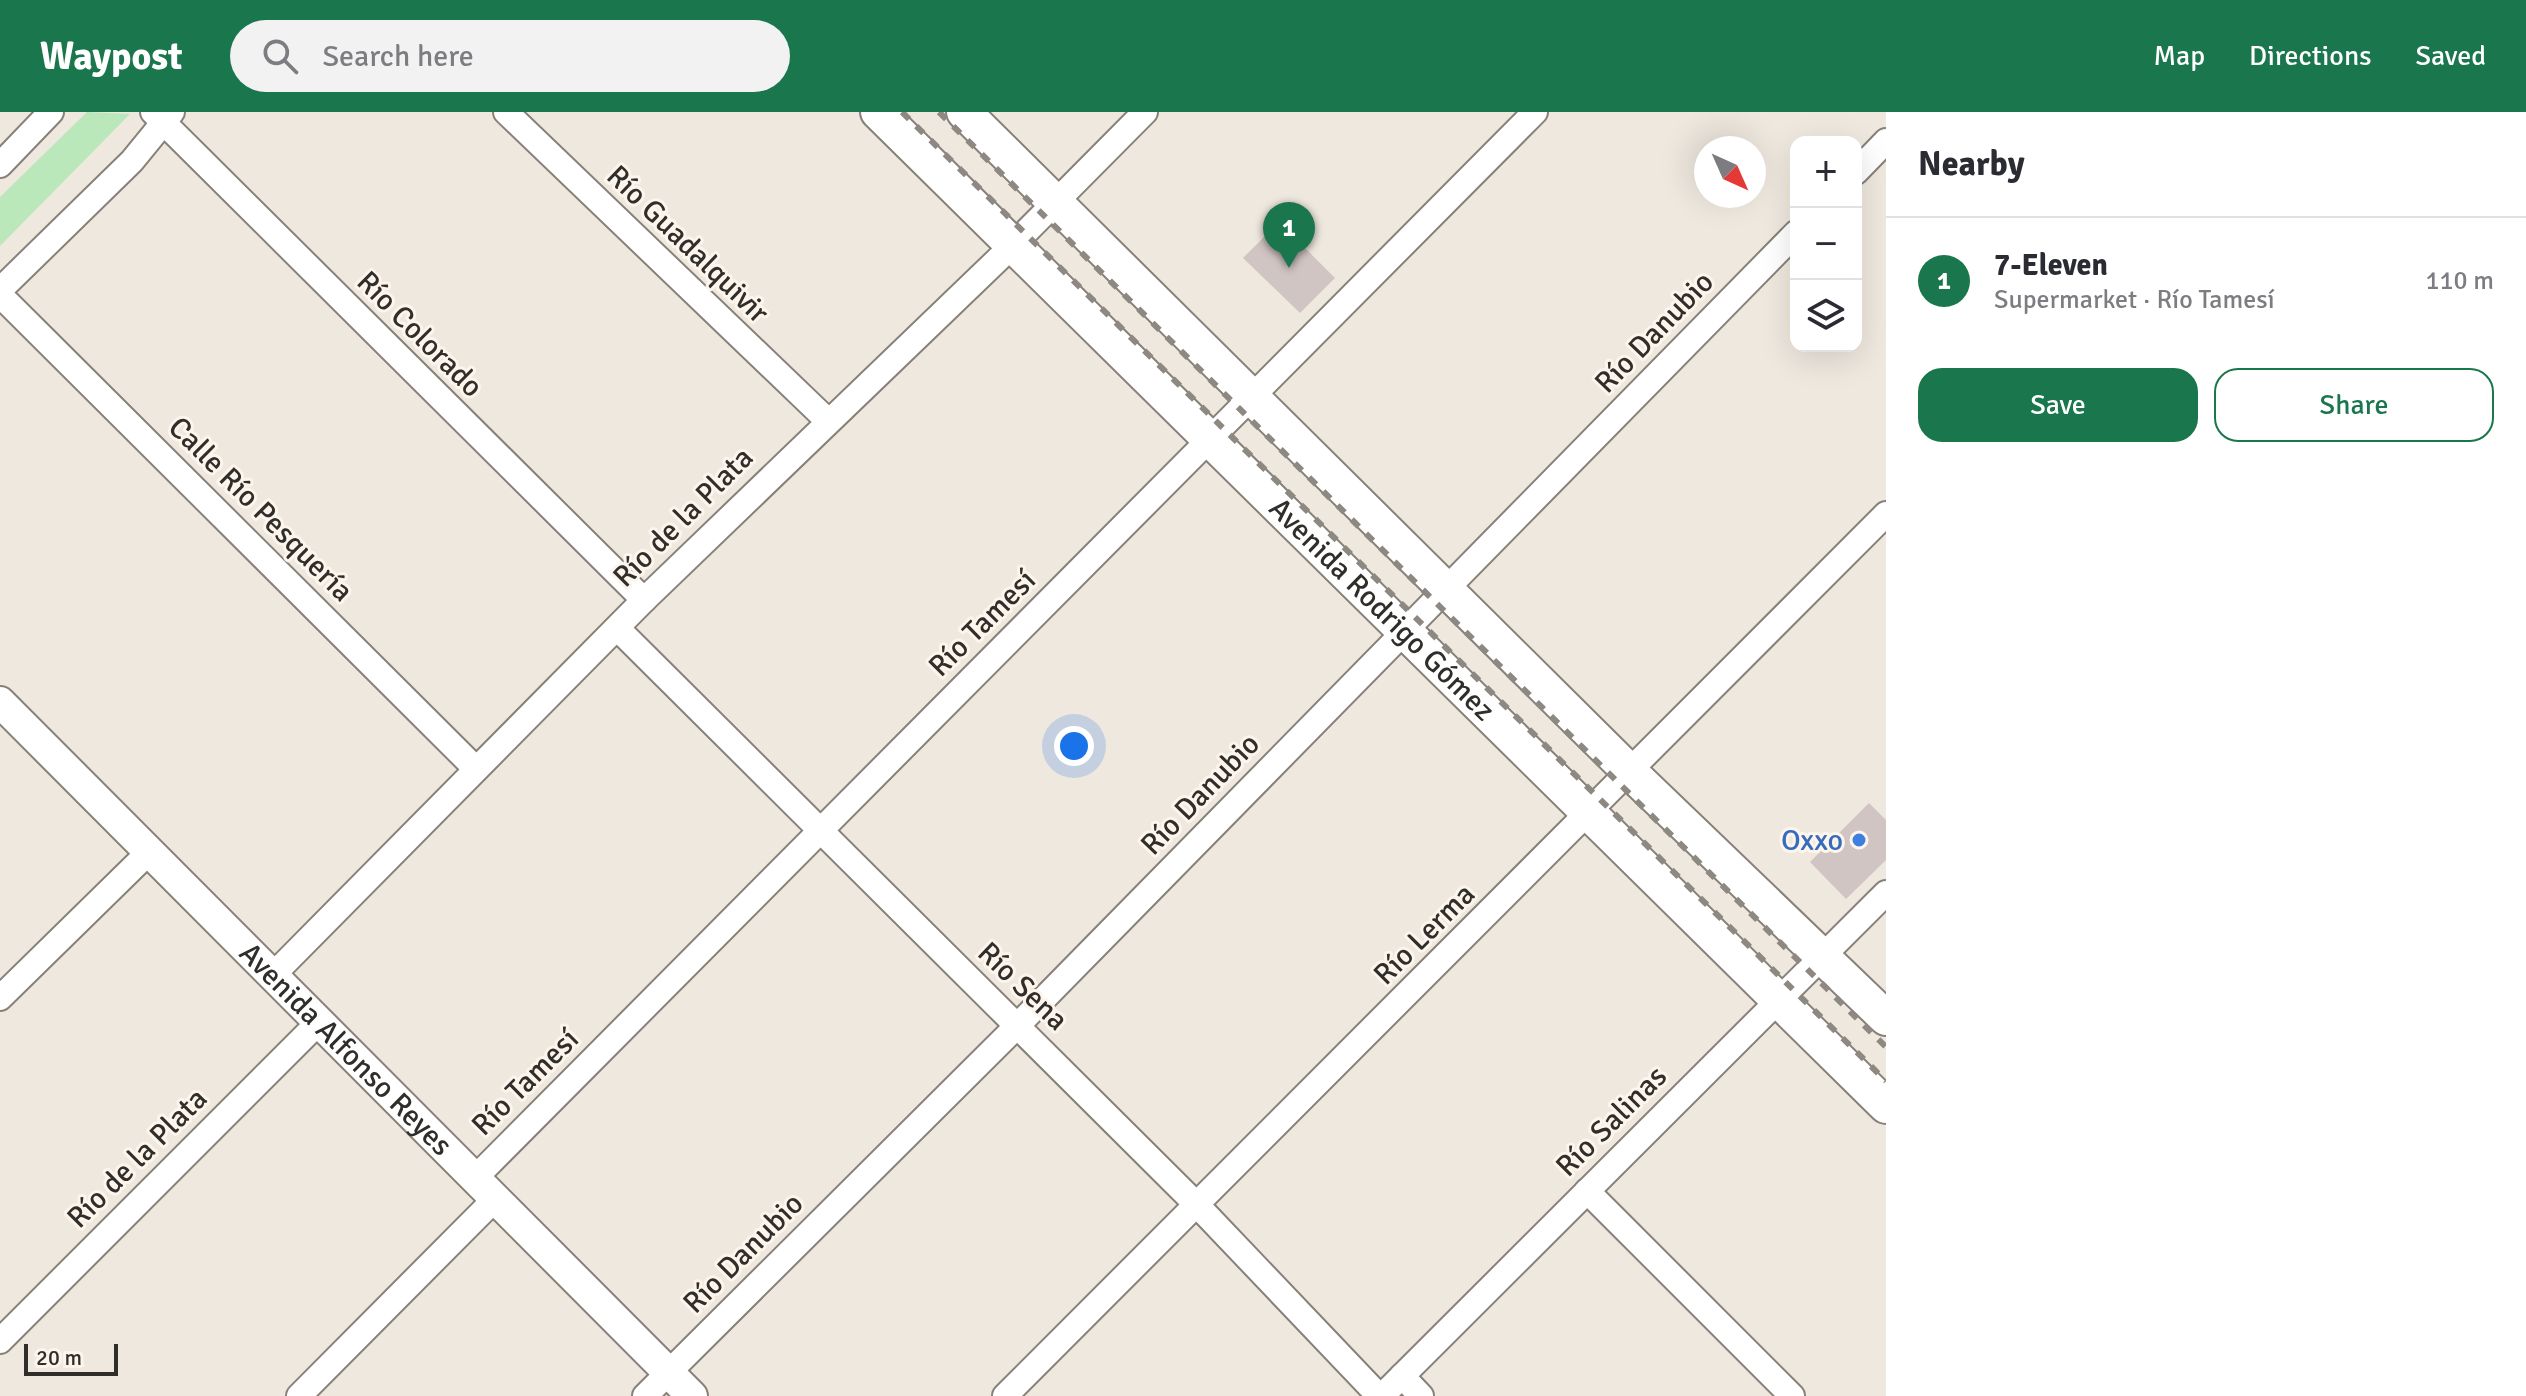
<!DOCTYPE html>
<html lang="en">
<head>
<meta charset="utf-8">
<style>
	body { margin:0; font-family:Signika,sans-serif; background:#f2f2f3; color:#2b2b33 }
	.controls { position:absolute; right:24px; top:24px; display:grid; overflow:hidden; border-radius:16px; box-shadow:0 8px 32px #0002 }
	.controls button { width:72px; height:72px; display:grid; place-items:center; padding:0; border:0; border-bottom:2px solid #e1e1e2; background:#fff; color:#2b2b33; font:40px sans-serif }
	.compass { position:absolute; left:1694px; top:24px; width:72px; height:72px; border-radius:50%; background:#fff; box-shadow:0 8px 32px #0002; rotate:135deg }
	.scale { position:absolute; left:24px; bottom:20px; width:94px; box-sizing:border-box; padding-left:8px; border:4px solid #302e2a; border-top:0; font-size:22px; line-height:28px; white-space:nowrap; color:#302e2a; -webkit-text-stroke:6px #fdf5ec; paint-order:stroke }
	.you { position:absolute; left:1074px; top:634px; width:28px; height:28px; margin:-20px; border:6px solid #fff; border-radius:50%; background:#1a73e8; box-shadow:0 0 0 12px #1a73e833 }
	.badge { display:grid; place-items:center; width:52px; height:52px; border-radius:50%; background:#1a764c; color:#fff; font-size:26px; font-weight:700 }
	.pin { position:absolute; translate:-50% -66px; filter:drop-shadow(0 2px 4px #0008) }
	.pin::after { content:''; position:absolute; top:42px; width:28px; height:24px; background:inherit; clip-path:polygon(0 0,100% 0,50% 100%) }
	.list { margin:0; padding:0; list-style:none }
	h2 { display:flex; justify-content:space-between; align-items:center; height:104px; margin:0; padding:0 32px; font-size:34px }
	h2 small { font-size:26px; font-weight:400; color:#7c7c81 }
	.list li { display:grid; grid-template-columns:52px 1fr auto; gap:24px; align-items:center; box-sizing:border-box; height:128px; padding:0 32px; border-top:2px solid #e1e1e2 }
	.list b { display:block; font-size:30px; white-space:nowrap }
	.list p { margin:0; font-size:26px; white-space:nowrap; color:#7c7c81 }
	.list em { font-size:26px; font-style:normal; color:#7c7c81 }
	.actions { display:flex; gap:16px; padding:24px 32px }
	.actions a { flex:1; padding:18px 0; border:2px solid #1a764c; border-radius:24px; text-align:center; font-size:28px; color:#1a764c }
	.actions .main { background:#1a764c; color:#fff }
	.icon { flex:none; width:44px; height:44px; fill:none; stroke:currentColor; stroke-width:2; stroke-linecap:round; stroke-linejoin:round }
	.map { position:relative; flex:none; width:1886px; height:1284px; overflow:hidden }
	header { display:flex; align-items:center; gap:48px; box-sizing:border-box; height:112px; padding:0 40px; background:#1a764c; color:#fff }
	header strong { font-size:38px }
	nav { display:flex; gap:44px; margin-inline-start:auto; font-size:28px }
	.search { width:560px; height:72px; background:#f2f2f3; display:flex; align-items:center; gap:20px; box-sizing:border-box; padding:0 28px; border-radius:44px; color:#7c7c81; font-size:30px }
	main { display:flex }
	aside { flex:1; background:#fff }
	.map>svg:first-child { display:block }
</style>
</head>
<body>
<header>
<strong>Waypost</strong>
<div class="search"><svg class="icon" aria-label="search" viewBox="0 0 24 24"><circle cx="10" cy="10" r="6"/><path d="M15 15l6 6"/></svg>Search here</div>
<nav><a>Map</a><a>Directions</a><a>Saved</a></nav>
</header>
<main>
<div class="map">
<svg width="1886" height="1284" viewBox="0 0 1886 1284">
	<rect width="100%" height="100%" fill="#efe8df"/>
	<!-- green -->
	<polygon fill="#bae8ba" points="87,0 130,2 0,134 0,85"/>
	<!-- building -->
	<g fill="#d1c5c3">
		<polygon points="1279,110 1335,166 1300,201 1243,146"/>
		<polygon points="1869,691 1886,708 1886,748 1846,787 1810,750"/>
	</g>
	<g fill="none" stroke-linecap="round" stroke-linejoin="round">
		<defs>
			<g id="minor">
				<polyline points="153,0 644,488"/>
				<polyline points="506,0 828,309"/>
				<polyline points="0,53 51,0"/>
				<polyline points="1856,60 1886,29"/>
				<polyline points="0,178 132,49 172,0"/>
				<polyline points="0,183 476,657"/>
				<polyline points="617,516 1198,1094 1379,1284"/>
				<polyline points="273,863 644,488 1014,132 1145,0"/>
				<polyline points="0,886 149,740"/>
				<polyline points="474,1067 1535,0"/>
				<polyline points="1587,1079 1792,1284"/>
				<polyline points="0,1229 319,910"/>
				<polyline points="1402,1264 1421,1284"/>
				<polyline points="299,1284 495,1087"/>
				<polyline points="645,1284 1018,913 1796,121"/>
				<polyline points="1005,1284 1886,402"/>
				<polyline points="1382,1284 1886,781"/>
			</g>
			<g id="tertiary">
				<path id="s1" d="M0,590L692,1284"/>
			</g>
			<g id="secondary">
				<path id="s2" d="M878,0L1886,994"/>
				<polyline points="964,0 1630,660 1886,906"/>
			</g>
		</defs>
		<!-- minor casing -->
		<use href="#minor" stroke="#888179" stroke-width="28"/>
		<!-- tertiary casing -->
		<use href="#tertiary" stroke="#888179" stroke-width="34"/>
		<!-- secondary casing -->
		<use href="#secondary" stroke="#888179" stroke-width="38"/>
		<!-- minor -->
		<use href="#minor" stroke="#fff" stroke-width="24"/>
		<!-- tertiary -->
		<use href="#tertiary" stroke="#fff" stroke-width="30"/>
		<!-- secondary -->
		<use href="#secondary" stroke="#fff" stroke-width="34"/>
		<!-- rail -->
		<g stroke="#8d8982" stroke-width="6" stroke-dasharray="10 10" stroke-linecap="butt">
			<polyline points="902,0 1886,969"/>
			<polyline points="939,0 1886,935"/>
		</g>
	</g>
	<!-- markers -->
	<circle fill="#3f7fe0" stroke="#fdf5ec" stroke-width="3" cx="1859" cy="728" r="8"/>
	<g text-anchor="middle" stroke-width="6" stroke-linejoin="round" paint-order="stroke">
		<!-- street labels -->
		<g font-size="30" fill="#302e2a" stroke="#fdf5ec">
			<text transform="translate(688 132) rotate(44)" y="10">Río Guadalquivir</text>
			<text transform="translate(1654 220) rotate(-46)" y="10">Río Danubio</text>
			<text transform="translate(420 222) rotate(45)" y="10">Río Colorado</text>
			<text transform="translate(261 397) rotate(45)" y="10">Calle Río Pesquería</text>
			<text transform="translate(683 405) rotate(-45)" y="10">Río de la Plata</text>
			<text dy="10" stroke="none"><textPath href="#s2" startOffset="708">Avenida Rodrigo Gómez</textPath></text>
			<text transform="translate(982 511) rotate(-45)" y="10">Río Tamesí</text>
			<text transform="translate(1200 682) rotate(-46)" y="10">Río Danubio</text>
			<text transform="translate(1424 822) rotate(-45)" y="10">Río Lerma</text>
			<text transform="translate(1023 874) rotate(44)" y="10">Río Sena</text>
			<text dy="10" stroke="none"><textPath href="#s1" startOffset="490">Avenida Alfonso Reyes</textPath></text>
			<text transform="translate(525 970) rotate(-45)" y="10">Río Tamesí</text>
			<text transform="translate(1611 1009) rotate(-45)" y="10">Río Salinas</text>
			<text transform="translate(137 1046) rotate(-45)" y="10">Río de la Plata</text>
			<text transform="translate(743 1141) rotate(-45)" y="10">Río Danubio</text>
		</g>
		<!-- shop labels -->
		<g font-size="30" fill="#366cbe" stroke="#fdf5ec" text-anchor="end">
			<text x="1843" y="738">Oxxo</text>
		</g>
	</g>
</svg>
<div class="controls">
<button>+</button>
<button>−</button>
<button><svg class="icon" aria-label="layers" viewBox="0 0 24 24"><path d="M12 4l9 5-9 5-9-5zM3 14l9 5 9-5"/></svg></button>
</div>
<svg class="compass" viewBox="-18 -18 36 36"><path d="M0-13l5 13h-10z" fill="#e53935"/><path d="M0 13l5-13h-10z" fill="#7c7c81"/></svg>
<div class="scale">20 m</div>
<div class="you"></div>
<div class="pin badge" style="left:1289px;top:156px">1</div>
</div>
<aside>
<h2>Nearby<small></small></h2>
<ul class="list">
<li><span class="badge">1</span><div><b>7-Eleven</b><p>Supermarket · Río Tamesí</p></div><em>110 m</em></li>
</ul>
<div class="actions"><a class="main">Save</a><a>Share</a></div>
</aside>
</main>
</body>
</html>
